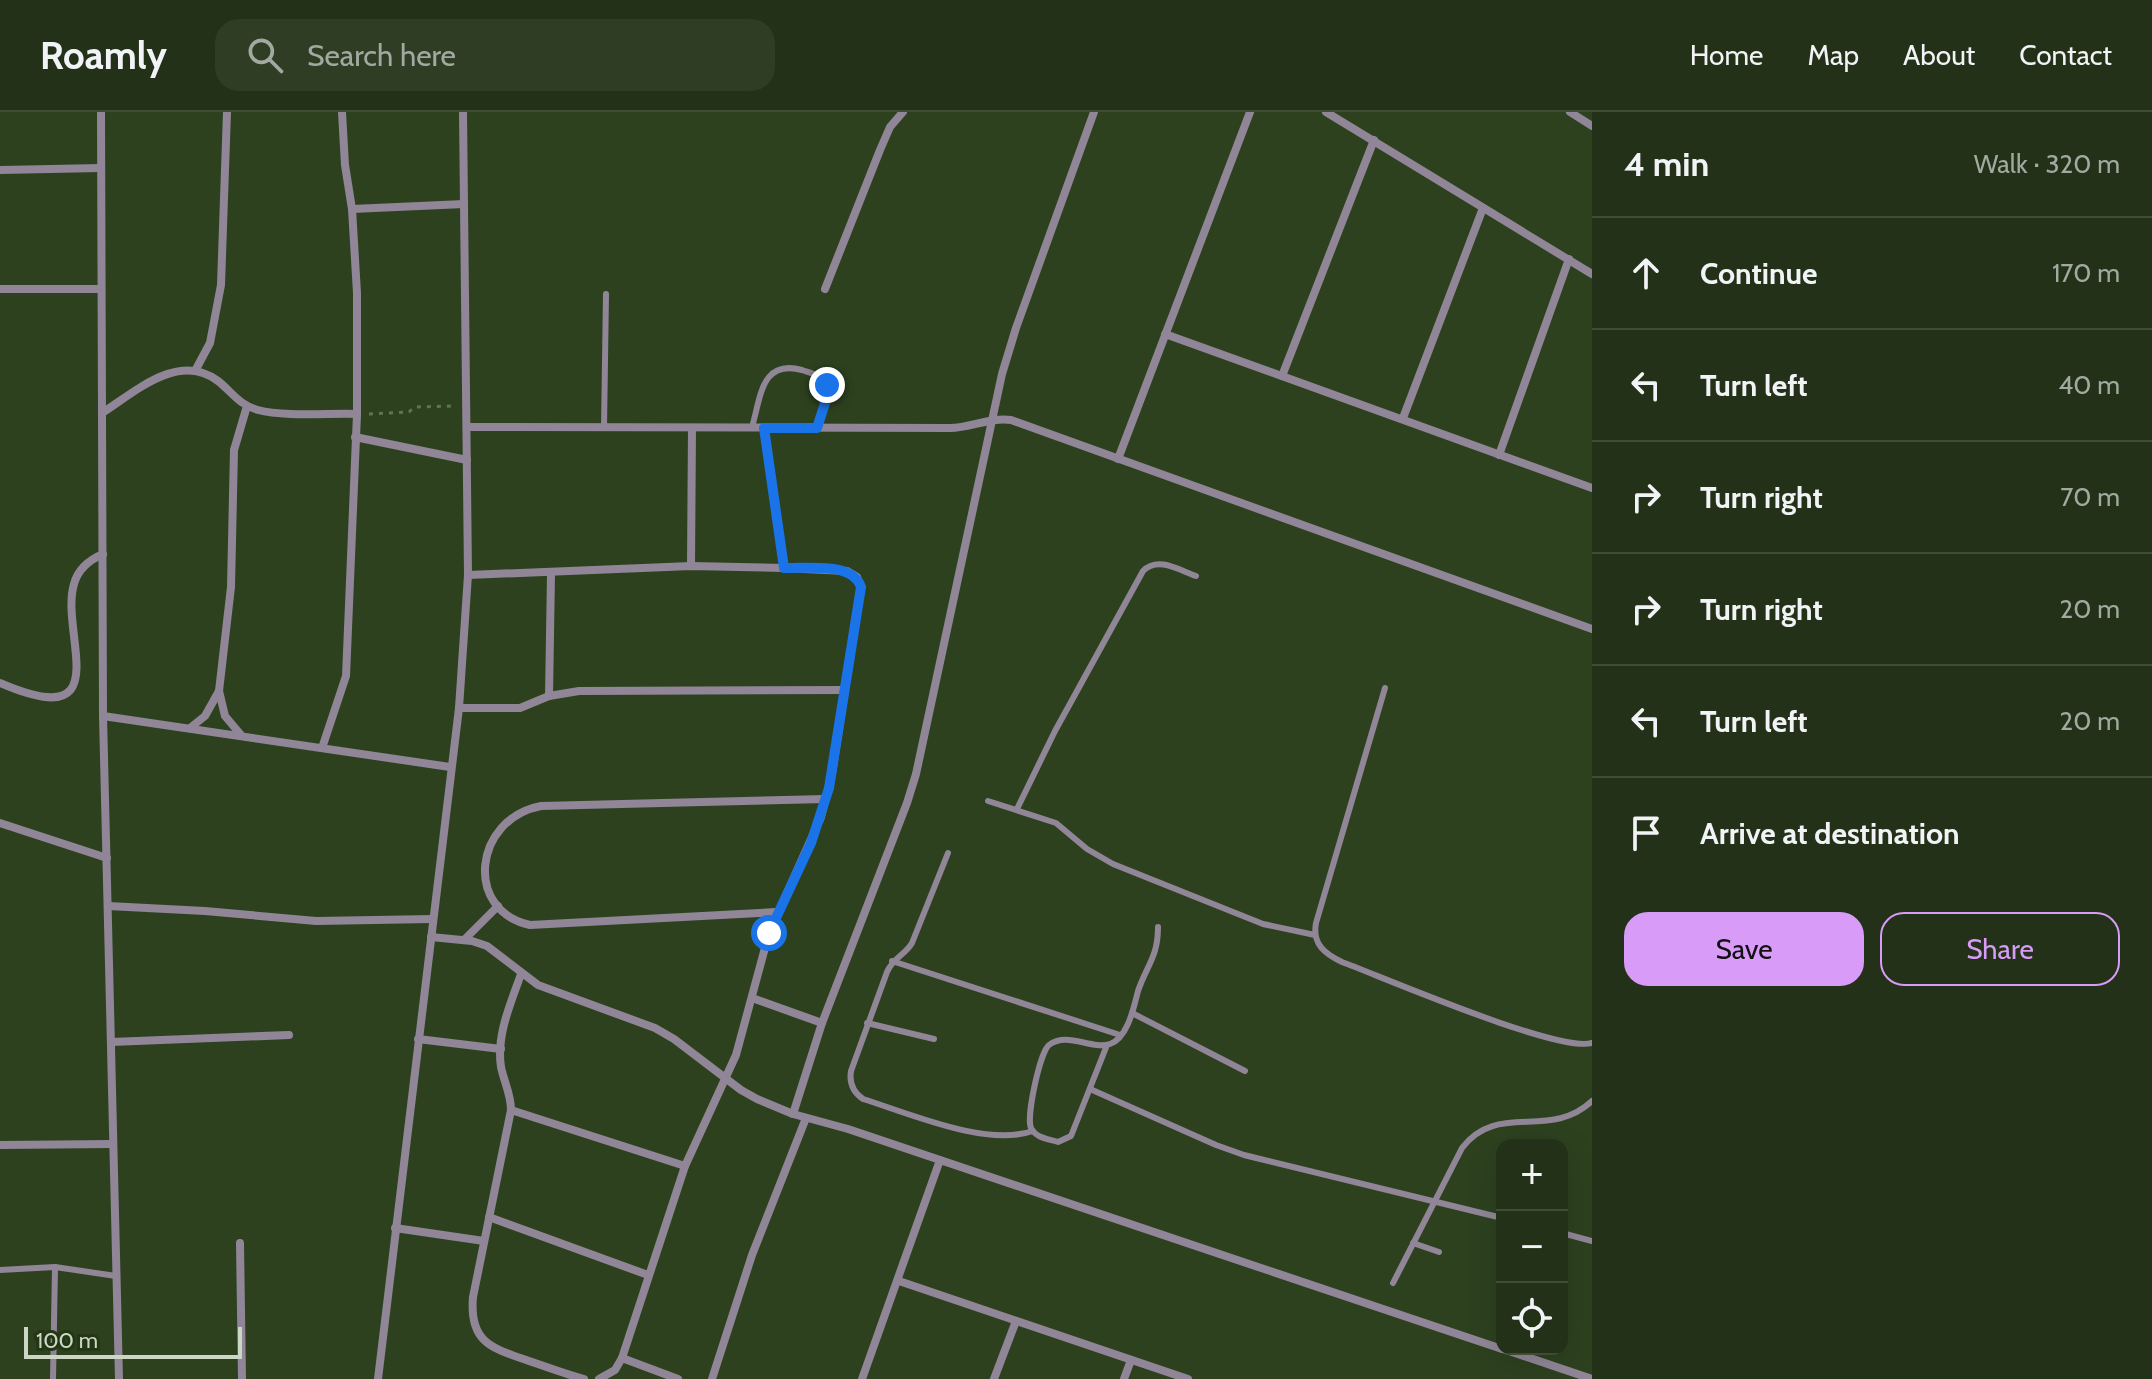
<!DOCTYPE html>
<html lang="en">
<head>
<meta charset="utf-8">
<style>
	body { margin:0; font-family:Cabin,sans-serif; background:#2e3d24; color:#f1f3f6 }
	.controls { position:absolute; right:24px; bottom:24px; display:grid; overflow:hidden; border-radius:16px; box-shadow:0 8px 32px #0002 }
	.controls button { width:72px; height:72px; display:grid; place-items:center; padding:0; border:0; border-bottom:2px solid #3f4c36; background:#223117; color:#f1f3f6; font:40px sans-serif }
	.scale { position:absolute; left:24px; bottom:20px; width:218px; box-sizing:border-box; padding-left:8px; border:4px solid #cbd7c3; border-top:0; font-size:22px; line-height:28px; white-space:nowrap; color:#cbd7c3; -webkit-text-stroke:6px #233615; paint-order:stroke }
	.stop { position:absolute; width:24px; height:24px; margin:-18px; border:6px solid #1a73e8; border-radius:50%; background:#fff }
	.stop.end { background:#1a73e8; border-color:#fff; box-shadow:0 2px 8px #0008 }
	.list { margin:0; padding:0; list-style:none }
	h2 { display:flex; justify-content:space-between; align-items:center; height:104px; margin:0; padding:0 32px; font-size:34px }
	h2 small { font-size:26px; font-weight:400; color:#a2a9a1 }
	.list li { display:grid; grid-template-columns:52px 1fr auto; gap:24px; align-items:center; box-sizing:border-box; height:112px; padding:0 32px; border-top:2px solid #3f4c36 }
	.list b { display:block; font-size:30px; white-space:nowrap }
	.list em { font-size:26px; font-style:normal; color:#a2a9a1 }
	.actions { display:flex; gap:16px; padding:24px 32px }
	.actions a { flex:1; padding:18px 0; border:2px solid #d89bf8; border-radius:24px; text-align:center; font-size:28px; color:#d89bf8 }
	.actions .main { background:#d89bf8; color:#111 }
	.icon { flex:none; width:44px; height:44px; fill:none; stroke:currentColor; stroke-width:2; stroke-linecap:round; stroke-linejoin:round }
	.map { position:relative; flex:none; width:1592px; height:1267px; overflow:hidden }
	header { display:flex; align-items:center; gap:48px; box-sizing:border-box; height:112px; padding:0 40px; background:#223117; border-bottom:2px solid #3f4c36 }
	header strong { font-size:38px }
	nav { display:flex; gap:44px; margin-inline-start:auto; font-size:28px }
	.search { width:560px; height:72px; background:#2e3d24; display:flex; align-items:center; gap:20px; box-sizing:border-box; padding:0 28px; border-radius:24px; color:#a2a9a1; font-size:30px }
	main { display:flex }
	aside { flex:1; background:#223117 }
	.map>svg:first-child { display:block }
</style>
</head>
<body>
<header>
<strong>Roamly</strong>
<div class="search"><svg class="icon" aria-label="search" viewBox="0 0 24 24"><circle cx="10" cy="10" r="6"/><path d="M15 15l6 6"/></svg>Search here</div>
<nav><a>Home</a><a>Map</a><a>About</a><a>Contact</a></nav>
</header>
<main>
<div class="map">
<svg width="1592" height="1267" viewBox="0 0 1592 1267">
	<rect width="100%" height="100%" fill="#2d411f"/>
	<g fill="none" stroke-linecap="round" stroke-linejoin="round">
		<!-- path -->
		<polyline stroke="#617355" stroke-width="3" stroke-dasharray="4 6" stroke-linecap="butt" points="369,302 409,300 414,295 455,294"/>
		<!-- lane -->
		<g stroke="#908697" stroke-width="6">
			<path d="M752,315C761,285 761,247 802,258C811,261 818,262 825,269L827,283L817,316"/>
			<polyline points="604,316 606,182"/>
			<path d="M1385,576L1316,811C1312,832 1325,842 1342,850C1385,866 1558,941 1592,931"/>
			<polyline points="988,689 1056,711 1087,737 1113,752 1263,812 1315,823"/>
			<path d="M1017,697L1055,619L1143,459C1158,444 1179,458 1196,464"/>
			<path d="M948,741L912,831C905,843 893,846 887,860L851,959C849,971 853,980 863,987C911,1002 986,1035 1033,1019"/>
			<polyline points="892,849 1120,923"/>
			<polyline points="1132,901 1245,959"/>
			<polyline points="867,911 934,927"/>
			<path d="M1107,933L1071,1024L1058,1030C1048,1027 1036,1026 1031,1016C1026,1005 1040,940 1049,933C1067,919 1091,938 1110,932C1128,926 1134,894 1138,879C1147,853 1158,845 1158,815"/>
			<polyline points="1090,977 1216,1033 1244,1043 1502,1106"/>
			<polyline points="1562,1121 1592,1129"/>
			<polyline points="1413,1131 1439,1140"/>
			<polyline points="0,1158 55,1155 116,1164"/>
			<path d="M1393,1171L1462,1036C1497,989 1550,1029 1592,989"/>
			<polyline points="53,1267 55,1155"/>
		</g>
		<!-- street -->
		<g stroke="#908697" stroke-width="8">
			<polyline points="101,0 103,604 119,1267"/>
			<polyline points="1326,0 1592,162"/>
			<polyline points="1570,0 1592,14"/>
			<polyline points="0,58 101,56"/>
			<polyline points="352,97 464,92"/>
			<polyline points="0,177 101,177"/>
			<polyline points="825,177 880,38 890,15 903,0"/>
			<polyline points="1165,222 1592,376"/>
			<polyline points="195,259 210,231 221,173 227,0"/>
			<polyline points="1282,264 1374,28"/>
			<path d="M102,301C135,280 179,239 218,269C232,280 239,293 258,298C284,305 329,301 357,302"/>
			<polyline points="1403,306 1483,96"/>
			<path d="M467,315L950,316C971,316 990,305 1011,308L1592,517"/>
			<polyline points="764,316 784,456"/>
			<polyline points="355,325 467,348"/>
			<polyline points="1499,343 1569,147"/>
			<polyline points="1118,347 1250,0"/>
			<polyline points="691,454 692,316"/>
			<polyline points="468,463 691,454 784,456 847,459 857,465 861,475 832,662 821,705 769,821 736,943 685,1054 622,1246 615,1258 599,1267"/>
			<path d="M0,571C120,623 59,521 74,472C78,457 89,448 103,442"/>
			<polyline points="549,584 551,462"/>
			<polyline points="459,596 520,596 549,584 579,579 845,578"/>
			<polyline points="103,604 450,655"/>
			<polyline points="190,616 205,604 219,579"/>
			<polyline points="241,623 225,604 219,579 231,475 234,338 247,294"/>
			<polyline points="322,636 346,564 357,302 357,181 352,97 345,53 342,0"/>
			<polyline points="0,711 107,746"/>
			<polyline points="108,794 205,799 316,809 432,807"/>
			<path d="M777,800L530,813C464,799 473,707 541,694L826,687"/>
			<polyline points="431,825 472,829 487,834 538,873 655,916 674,927 741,978 757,987 793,1002 848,1017 1502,1237"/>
			<polyline points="464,828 498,794"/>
			<path d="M521,862C511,891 496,923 501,955C504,970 511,982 511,998L473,1185C469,1231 492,1236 529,1249C547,1255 565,1262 584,1267"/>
			<polyline points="752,886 822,911"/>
			<polyline points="418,927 501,937"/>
			<polyline points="111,930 289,923"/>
			<polyline points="511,998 685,1054"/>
			<polyline points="793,1002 822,911 907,691 916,662 1002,262 1016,216 1094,0"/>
			<polyline points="0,1033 113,1032"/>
			<polyline points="489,1105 648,1163"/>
			<polyline points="395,1116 484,1129"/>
			<polyline points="240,1131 242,1267"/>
			<polyline points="899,1169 1188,1267"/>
			<polyline points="1503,1237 1592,1267"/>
			<polyline points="622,1246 678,1267"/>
			<polyline points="378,1267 459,596 468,463 463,0"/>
			<polyline points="712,1267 752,1143 806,1006"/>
			<polyline points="862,1267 940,1048"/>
			<polyline points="994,1267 1016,1209"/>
			<polyline points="1124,1267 1131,1248"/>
		</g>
	</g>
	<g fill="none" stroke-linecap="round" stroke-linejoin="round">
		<!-- route -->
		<path stroke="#1a73e8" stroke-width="10" d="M769,821L811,731L829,676L861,475C852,449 806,457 784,456L764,316H817L826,288L827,273"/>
	</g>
</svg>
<div class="controls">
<button>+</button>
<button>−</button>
<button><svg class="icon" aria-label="locate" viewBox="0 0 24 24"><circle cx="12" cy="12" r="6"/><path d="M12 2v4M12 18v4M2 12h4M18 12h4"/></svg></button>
</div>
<div class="scale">100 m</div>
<div class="stop" style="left:769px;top:821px"></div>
<div class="stop end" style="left:827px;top:273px"></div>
</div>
<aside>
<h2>4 min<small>Walk · 320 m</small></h2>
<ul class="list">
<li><svg class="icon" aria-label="ahead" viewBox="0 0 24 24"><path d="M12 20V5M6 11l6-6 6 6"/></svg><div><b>Continue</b></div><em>170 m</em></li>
<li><svg class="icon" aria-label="left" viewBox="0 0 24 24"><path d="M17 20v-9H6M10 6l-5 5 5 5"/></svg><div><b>Turn left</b></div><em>40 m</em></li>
<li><svg class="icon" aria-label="right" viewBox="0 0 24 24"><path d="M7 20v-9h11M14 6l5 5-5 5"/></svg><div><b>Turn right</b></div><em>70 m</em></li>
<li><svg class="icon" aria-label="right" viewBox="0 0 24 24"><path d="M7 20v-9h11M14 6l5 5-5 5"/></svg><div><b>Turn right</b></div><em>20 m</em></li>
<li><svg class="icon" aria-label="left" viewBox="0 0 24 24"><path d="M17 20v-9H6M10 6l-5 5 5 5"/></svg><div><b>Turn left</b></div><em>20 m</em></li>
<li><svg class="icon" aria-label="arrive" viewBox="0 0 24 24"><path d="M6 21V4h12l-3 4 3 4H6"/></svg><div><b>Arrive at destination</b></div></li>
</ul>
<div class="actions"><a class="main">Save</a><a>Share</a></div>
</aside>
</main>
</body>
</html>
